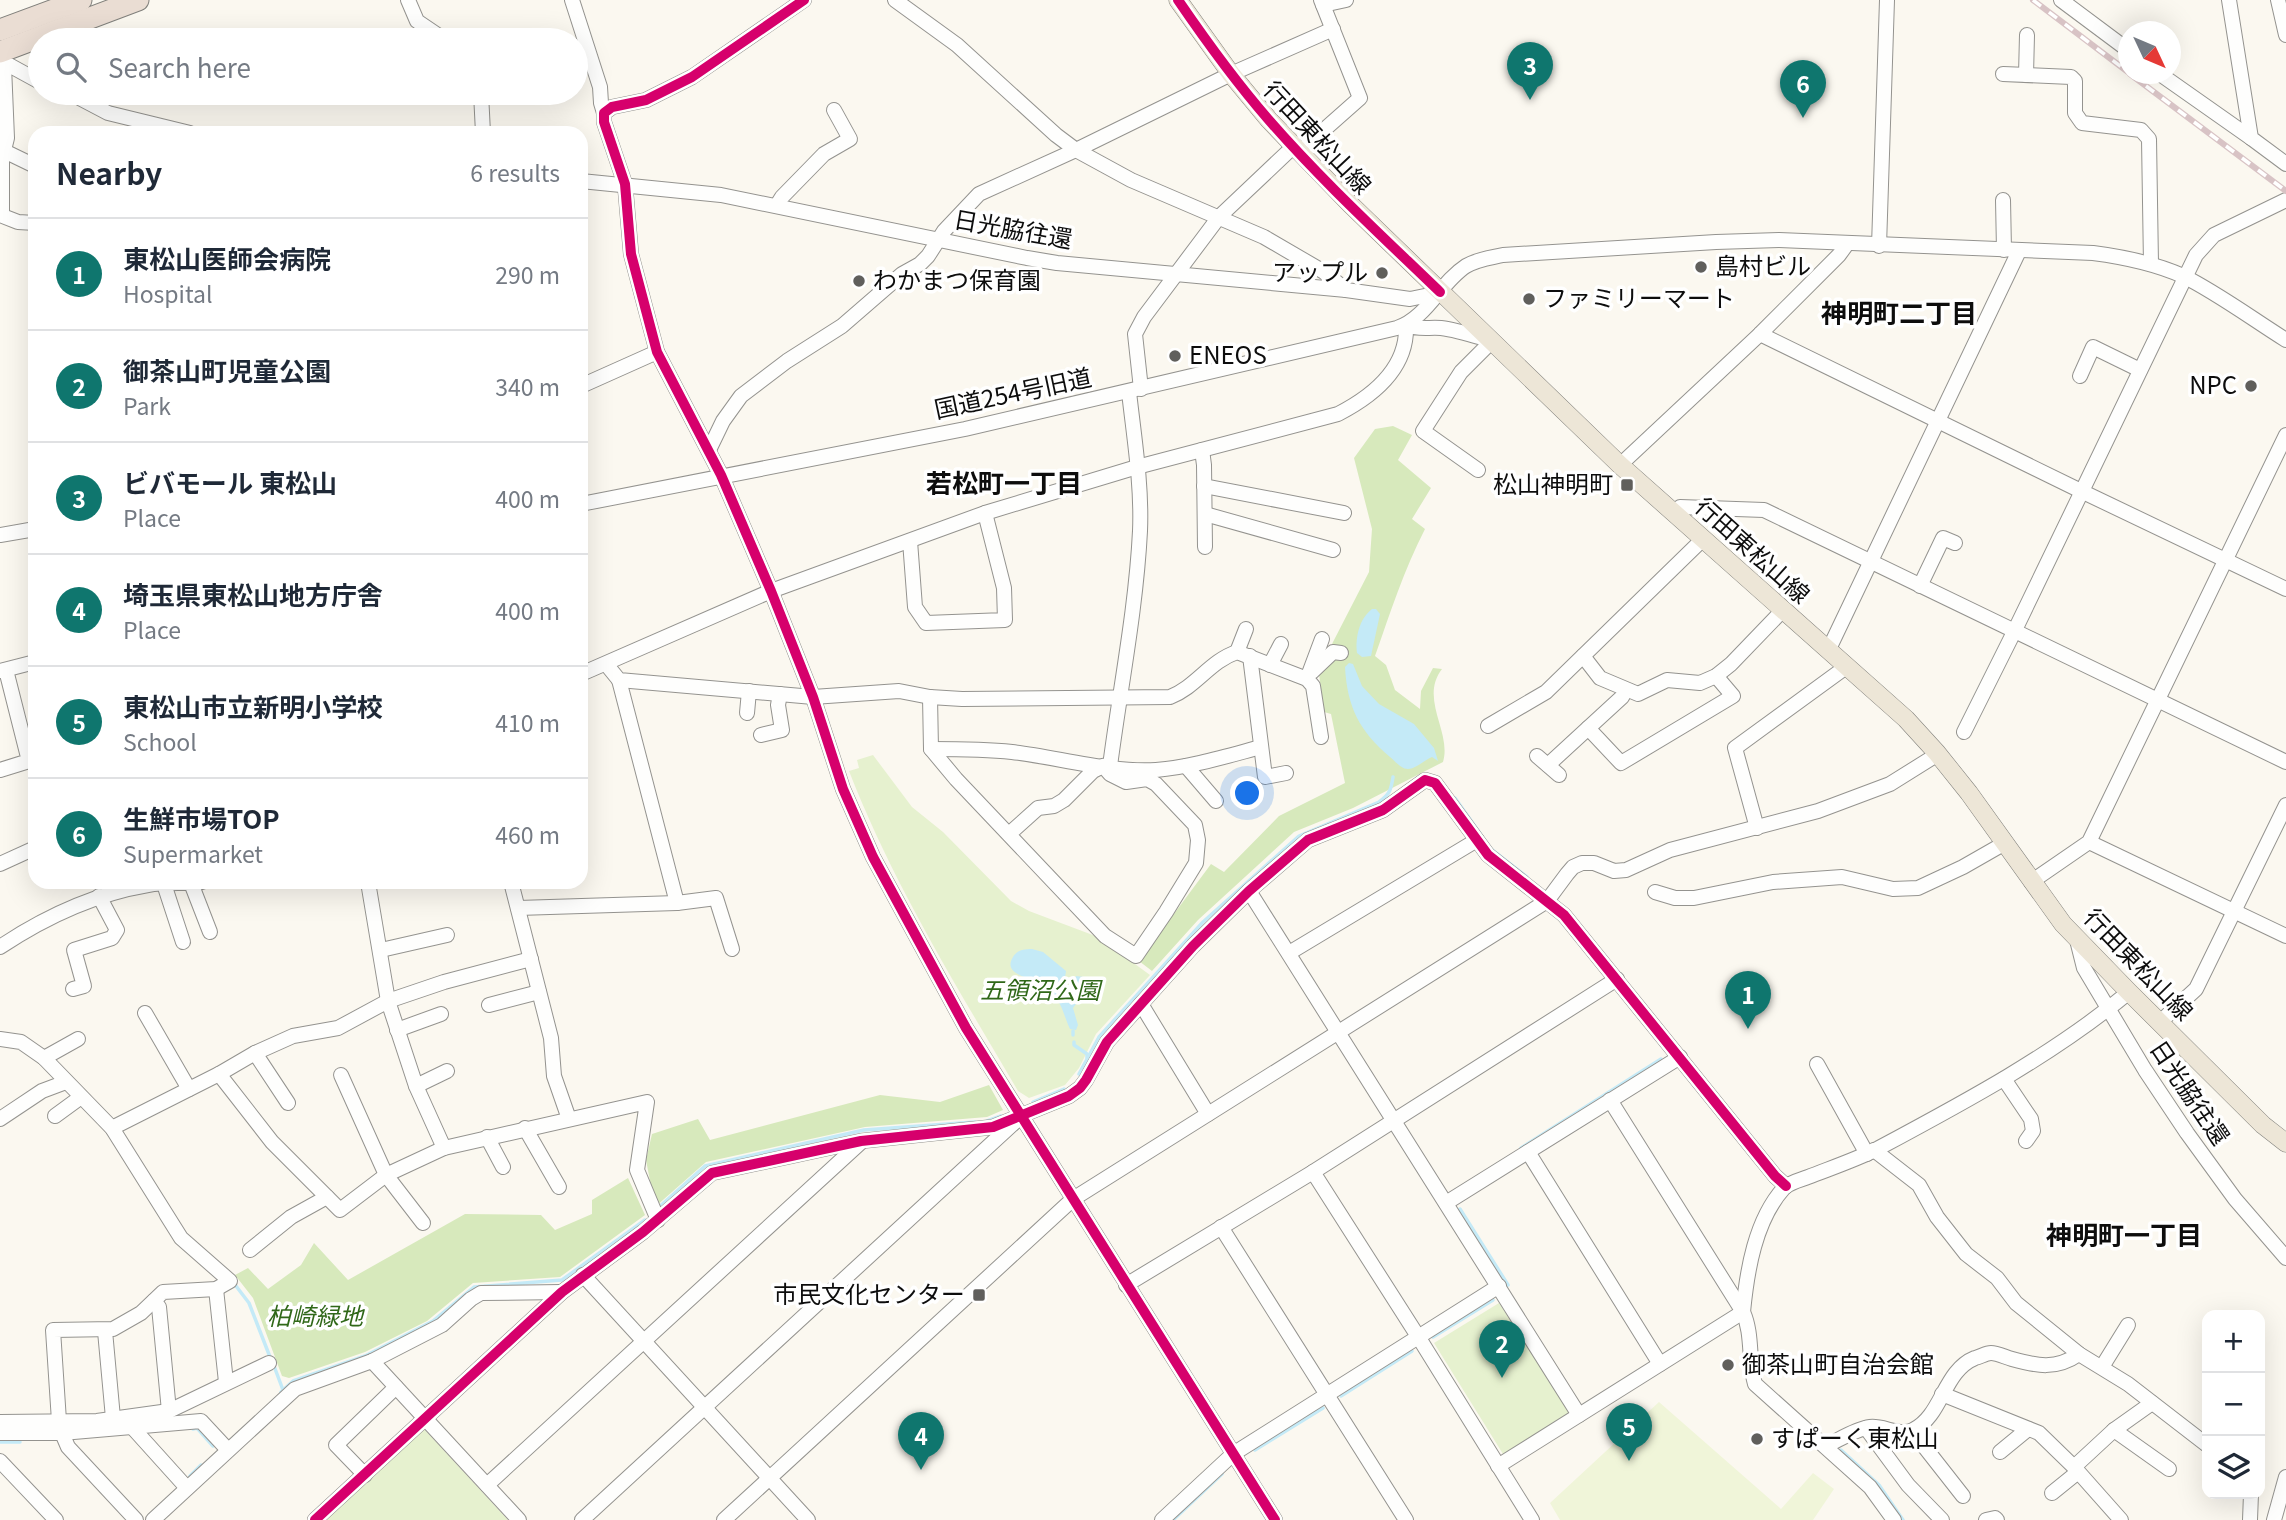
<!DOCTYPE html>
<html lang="en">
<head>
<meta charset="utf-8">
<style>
	body { margin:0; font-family:Georgia,"Noto Sans JP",serif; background:#f6f6f7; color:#1f2937 }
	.controls { position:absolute; right:21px; bottom:21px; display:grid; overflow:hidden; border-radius:14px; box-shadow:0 7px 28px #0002 }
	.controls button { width:63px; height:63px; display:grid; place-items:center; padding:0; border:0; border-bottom:2px solid #e0e1e3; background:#fff; color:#1f2937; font:35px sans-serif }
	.compass { position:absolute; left:2118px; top:21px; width:63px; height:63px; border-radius:50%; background:#fff; box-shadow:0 7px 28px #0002; rotate:134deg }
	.you { position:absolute; left:1248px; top:794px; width:24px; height:24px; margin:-18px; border:5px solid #fff; border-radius:50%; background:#1a73e8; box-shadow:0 0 0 10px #1a73e833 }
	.badge { display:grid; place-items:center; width:46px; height:46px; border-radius:50%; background:#0f766e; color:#fff; font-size:23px; font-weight:700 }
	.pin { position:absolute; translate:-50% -58px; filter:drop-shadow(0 2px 4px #0008) }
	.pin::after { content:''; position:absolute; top:37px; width:24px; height:21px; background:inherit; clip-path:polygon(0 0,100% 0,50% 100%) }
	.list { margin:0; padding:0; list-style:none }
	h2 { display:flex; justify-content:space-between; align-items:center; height:91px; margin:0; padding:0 28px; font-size:30px }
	h2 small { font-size:23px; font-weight:400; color:#747a83 }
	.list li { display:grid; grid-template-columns:46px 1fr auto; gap:21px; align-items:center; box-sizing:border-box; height:112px; padding:0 28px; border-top:2px solid #e0e1e3 }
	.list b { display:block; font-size:26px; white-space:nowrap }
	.list p { margin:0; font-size:23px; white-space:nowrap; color:#747a83 }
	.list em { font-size:23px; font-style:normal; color:#747a83 }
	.icon { flex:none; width:38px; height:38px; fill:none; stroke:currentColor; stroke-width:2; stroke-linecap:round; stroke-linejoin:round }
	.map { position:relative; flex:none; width:2286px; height:1520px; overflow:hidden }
	.search { position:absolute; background:#fff; box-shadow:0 7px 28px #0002; left:28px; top:28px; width:560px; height:77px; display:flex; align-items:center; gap:18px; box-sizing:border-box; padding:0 24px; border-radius:38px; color:#747a83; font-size:26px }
	.panel { position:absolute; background:#fff; box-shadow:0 7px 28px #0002; left:28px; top:126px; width:560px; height:763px; border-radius:21px }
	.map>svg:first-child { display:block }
</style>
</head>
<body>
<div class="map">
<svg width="2286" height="1520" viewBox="0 0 2286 1520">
	<rect width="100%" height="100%" fill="#fbf8f0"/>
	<!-- green -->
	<g fill="#e6f1cf">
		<path d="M873,755L912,807L943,832L1011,901L1029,911L1098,937L1150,975L1096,1034L1079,1068L1065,1085L1029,1098L1018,1091C957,987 893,884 849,771L859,768L857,760Z"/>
		<polygon points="1499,1303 1571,1413 1503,1454 1434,1343"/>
		<polygon points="424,1429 508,1520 325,1520"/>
	</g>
	<!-- forest -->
	<g fill="#d7e9bc">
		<path d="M1393,426L1412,435L1398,460L1431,488L1412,519L1425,529C1404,570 1390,613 1375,656L1386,665L1395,690L1420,709L1421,691L1433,668L1442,669C1419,699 1452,732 1443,762L1353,808L1294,832L1198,920L1152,971L1139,961L1211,864L1224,872L1279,816L1345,783L1331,714L1324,712L1319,674L1333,642L1369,572L1372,529L1354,458L1375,429Z"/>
		<polygon points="989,1085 1003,1110 987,1117 865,1127 706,1162 655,1207 646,1160 652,1134 698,1119 710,1140 880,1095 940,1102"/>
		<polygon points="628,1178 645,1215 560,1277 473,1283 427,1321 365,1352 289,1378 282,1376 253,1298 235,1275 248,1268 268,1289 301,1265 314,1243 348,1280 465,1214 541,1215 555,1230 592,1214 592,1200"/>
	</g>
	<!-- pitch -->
	<polygon fill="#f0f5d9" points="1659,1402 1781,1509 1813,1473 1834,1489 1813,1520 1560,1520 1550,1503"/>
	<!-- water -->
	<g fill="#c4eaf7">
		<path d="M1372,609H1376L1380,614L1371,656L1362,657L1357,653C1355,638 1359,619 1372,609Z"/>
		<path d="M1349,663L1353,664L1362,686L1379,704L1414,724L1434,748L1438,761L1432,757C1425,760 1415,769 1408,769C1401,769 1395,761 1390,757C1360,732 1347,707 1345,667Z"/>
		<path d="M1032,949L1043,952L1066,971L1064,984L1068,990L1076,991L1073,982L1076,976L1084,977L1093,983L1092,992L1079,1000L1073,1008L1078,1025L1076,1030L1070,1029C1065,1019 1063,1007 1056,998C1051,991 1042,985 1034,981C1025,976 1003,973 1013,957C1017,950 1024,949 1032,949Z"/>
	</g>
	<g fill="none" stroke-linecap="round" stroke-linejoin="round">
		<!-- stream -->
		<g stroke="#c4eaf7" stroke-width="3.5">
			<polyline points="1455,798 1491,849 1527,877"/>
			<polyline points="1073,1031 1073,1035"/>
			<polyline points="1074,1042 1074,1045 1087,1054 1087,1058"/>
			<path d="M1079,1074L1099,1037L1203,922L1299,836L1379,802C1390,794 1391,790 1393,777"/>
			<polyline points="1033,1102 1064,1089"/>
			<polyline points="987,1121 1001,1116"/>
			<polyline points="1521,1148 1661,1059"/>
			<polyline points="658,1208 705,1166 864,1130 975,1122"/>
			<polyline points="1460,1209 1508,1285"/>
			<polyline points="236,1286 249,1303 270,1357"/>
			<polyline points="1433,1337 1493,1300"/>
			<polyline points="274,1366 283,1390"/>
			<polyline points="281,1392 293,1381 365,1356 433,1321 474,1287 562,1280 645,1220"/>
			<polyline points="1341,1396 1412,1351"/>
			<polyline points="193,1429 197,1428 213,1446"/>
			<polyline points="0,1442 20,1442"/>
			<polyline points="1255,1450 1323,1408"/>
			<polyline points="1841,1450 1879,1485 1903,1520"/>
			<polyline points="190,1476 201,1465"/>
			<polyline points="1173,1520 1222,1474"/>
		</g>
		<defs>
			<g id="minor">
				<polyline points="408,0 417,21 445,40"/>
				<polyline points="572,0 600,87 601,103 604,113"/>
				<polyline points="804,0 692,77 646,100 612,107 604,113 604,122 625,184 631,254 657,352 721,475 771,591 813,697 843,789 873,857 966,1028 1275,1520"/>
				<polyline points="895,0 957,45 1056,135 1076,150 1131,180 1264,237 1324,272 1346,290"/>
				<polyline points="2061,0 2128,50"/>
				<polyline points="2229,0 2251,138 2286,164"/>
				<polyline points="2278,0 2286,35"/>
				<polyline points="1323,5 1346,0"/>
				<polyline points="2003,74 2071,77 2075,81 2075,113 2082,123 2141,130 2149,139 2151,264"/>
				<polyline points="2160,74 2251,138"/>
				<polyline points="2026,75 2027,35"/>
				<polyline points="70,93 108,113 190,133"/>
				<polyline points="481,93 483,133"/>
				<polyline points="0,149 35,166"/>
				<polyline points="1299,152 1360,98 1321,0"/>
				<polyline points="581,181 721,195 1027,258 1057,263 1346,290 1410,299 1439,293"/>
				<polyline points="2003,200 2004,250"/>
				<polyline points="777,205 782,197 824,154 850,139 834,110"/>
				<polyline points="0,215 18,222 35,223"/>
				<polyline points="2,215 2,158 7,138 4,66 9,65 40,82"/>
				<polyline points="1879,246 1887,0"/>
				<polyline points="1760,334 2081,491 2286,589"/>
				<polyline points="2080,376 2093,347 2140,370"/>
				<polyline points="581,386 657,352"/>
				<polyline points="1141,389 1135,334 1144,317 1219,217 1293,147"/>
				<polyline points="709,450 723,421 741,396 787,361 842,326 902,274 920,264 928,256 944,231 979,194 1076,150 1231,74 1333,29"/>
				<polyline points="1202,450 1204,465 1205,547"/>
				<polyline points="1620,465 1760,334 1839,255 1847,244"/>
				<polyline points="1204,486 1344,513"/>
				<path d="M581,504L965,429L1397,328C1427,318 1440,283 1466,266C1478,259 1490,258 1503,255L1716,242L1779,240L2093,253C2124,257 2154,263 2183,276C2216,292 2254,320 2286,340"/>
				<polyline points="1673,513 1680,507 1764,510 2286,762"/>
				<polyline points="1205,514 1333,550"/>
				<polyline points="0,535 35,529"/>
				<polyline points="910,541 915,607 926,623 1005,620 1004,588 985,513"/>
				<polyline points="1920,586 1943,538 1955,543"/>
				<polyline points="1828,651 2019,251"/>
				<polyline points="1237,652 1246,629"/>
				<polyline points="1250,656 1265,777 1286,773"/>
				<polyline points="1583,656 1600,678 1638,694 1667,680 1700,683 1716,676 1731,664 1782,611"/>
				<path d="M606,664L619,680L813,697L899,691L930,697L962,699L1170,697C1196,687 1210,661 1237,652L1307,679L1313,686L1321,737"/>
				<polyline points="1270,665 1281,644"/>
				<polyline points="0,671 35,662"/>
				<polyline points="1312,672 1333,652 1341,653"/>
				<path d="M581,674L771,591L985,513L1137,467L1338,414C1373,396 1408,368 1406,325C1418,330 1429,327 1441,328C1458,330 1475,336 1492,341L1461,372L1423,431L1478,470"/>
				<polyline points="1307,679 1322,639"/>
				<polyline points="619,680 677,903"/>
				<polyline points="930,697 931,749 956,779 1105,936 1136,956 1166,912 1196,863 1198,840 1195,825 1156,784 1147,779 1126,782 1110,774 1103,766 1093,771 1064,800 1054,806 1038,808 1009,834"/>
				<polyline points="747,713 749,691"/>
				<polyline points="1488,726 1546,692 1702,540"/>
				<polyline points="1588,728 1621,763 1733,696 1716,676"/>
				<polyline points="1964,732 2014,632 2196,255 2214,235 2286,200"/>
				<polyline points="761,735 782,730 778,705 780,694"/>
				<path d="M931,749C958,749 985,749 1012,752C1056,757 1112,773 1156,770C1191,767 1227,756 1261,747"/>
				<polyline points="1537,756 1559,775"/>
				<polyline points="1548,765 1622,697 1626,690"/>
				<path d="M1110,766C1120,689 1136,610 1140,531C1142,485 1134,437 1129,392"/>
				<polyline points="1186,766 1216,801"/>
				<polyline points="0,770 29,761 6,670"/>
				<polyline points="1757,828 1735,748 1846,667"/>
				<polyline points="2089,842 2286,936"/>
				<polyline points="0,864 35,848"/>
				<polyline points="368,882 388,1001 416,1086 444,1148"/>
				<polyline points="511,882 551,1038 554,1076 569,1119"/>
				<polyline points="2031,882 2089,842 2286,435"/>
				<polyline points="191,883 210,932"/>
				<polyline points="164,884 183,942"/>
				<polyline points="1249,891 1579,1415"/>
				<polyline points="1655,892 1675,898 1694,898 1773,882 1842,877 1893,889 1918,888 1963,867 2005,843"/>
				<polyline points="518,908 677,903 716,898 732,949"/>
				<polyline points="2077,940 2084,968 2145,1070 2187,1133 2235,1199 2286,1258"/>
				<path d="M0,947C45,917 94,894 148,885C166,882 185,884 202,882"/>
				<polyline points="381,950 447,935"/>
				<polyline points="1289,953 1477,840"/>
				<polyline points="73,989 84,986 74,950 112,938 117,930 99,896"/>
				<polyline points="1141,1004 1208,1114"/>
				<polyline points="489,1005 539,992"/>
				<polyline points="145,1013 189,1089"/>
				<polyline points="2159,1023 2196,989 2286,805"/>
				<polyline points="397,1030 441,1014"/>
				<polyline points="0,1039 21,1042 44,1058 112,1128 181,1238 230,1281 216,1289 163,1292 141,1313 113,1329 53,1330 59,1421"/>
				<polyline points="255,1053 288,1103"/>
				<polyline points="44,1058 78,1039"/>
				<polyline points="1817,1064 1867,1154"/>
				<polyline points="219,1074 272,1142 340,1210 386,1175 444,1148 647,1102 637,1170 658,1220"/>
				<polyline points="341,1075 386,1175 423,1223"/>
				<polyline points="2004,1079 2031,1119 2033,1131 2026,1141"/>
				<polyline points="416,1086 447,1071"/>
				<path d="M1610,1100L1743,1312C1753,1334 1748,1360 1755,1384L1870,1487L1894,1520"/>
				<polyline points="55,1116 81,1097"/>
				<polyline points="0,1119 42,1091 66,1082"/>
				<polyline points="112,1128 219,1074 255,1053 293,1036 338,1028 388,1001 444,982 531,959"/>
				<polyline points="525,1128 559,1187"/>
				<polyline points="487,1137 503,1167"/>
				<polyline points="1874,1150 1919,1185 1937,1217 1966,1254 1997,1278 2016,1303 2079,1354 2128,1384 2207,1445"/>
				<polyline points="1528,1152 1660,1364"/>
				<polyline points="1313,1172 1419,1338 1532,1520"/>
				<polyline points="1446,1203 1680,1057"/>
				<polyline points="1221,1227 1406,1520"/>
				<polyline points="250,1250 291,1217 327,1197"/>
				<polyline points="583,1275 808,1520"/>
				<polyline points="1126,1285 1313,1172 1617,979"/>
				<polyline points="216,1289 226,1382"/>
				<polyline points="154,1301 159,1307 169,1411"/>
				<path d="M1743,1312C1747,1271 1755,1220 1784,1188C1790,1182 1800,1180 1808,1177C1831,1168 1855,1160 1877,1149C1963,1103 2053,1055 2129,992"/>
				<polyline points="105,1331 113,1418"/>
				<polyline points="372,1361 519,1520"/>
				<polyline points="2102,1367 2128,1325"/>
				<polyline points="1942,1394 2039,1433 2074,1467 2121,1520"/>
				<polyline points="0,1422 97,1421 169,1411 269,1363"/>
				<polyline points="132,1427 187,1488"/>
				<polyline points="1866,1428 1908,1485 1942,1520"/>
				<polyline points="2114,1430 2169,1469"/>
				<polyline points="1912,1431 1963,1496"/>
				<polyline points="0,1433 62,1433 201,1421 228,1450"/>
				<polyline points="62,1433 68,1447 136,1520"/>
				<path d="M1826,1446C1839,1440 1855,1429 1870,1427C1883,1425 1900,1437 1913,1430C1943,1415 1943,1371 1975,1358C1980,1357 1986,1353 1991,1353C1997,1353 2005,1357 2012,1359C2037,1366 2056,1370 2079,1354"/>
				<polyline points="2000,1452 2028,1429"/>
				<polyline points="0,1461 56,1520"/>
				<polyline points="1498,1466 1743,1312"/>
				<polyline points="2074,1467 2114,1430 2152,1403"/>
				<polyline points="365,1475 336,1445 396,1387"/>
				<polyline points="487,1485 860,1143"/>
				<polyline points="2052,1493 2078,1472"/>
				<polyline points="153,1520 295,1389 372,1361 442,1325 471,1299 481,1293 562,1292"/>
				<polyline points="315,1520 562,1292 643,1232 712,1173 861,1141 993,1127 1069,1096 1080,1088 1086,1080 1107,1042 1193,946 1249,891 1308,840 1383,810 1425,780 1435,783 1488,855 1564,915 1775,1176 1786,1186"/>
				<polyline points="582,1520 1015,1122"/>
				<polyline points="724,1520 1073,1199 1547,901 1567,874 1573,867 1582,863 1594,863 1614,871 1626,870 1670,850 1818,811 1890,784 1938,754"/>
				<polyline points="1162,1520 1233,1454 1499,1286"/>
				<polyline points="1986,1520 1995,1518 1997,1520"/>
				<polyline points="2250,1520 2251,1494"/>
				<polyline points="2274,1520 2286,1477"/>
			</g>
			<polyline id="major" points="1178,0 1231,74 1269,120 1350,204 1620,465 1906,719 1937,753 1969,793 2063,924 2129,992 2263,1125 2286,1143"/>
			<g id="highway">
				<polyline points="0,30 81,0"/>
				<polyline points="0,52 138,0"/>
			</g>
		</defs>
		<!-- minor casing -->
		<use href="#minor" stroke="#94938f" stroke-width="16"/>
		<!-- major casing -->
		<use href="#major" stroke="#81807c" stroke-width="19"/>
		<!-- highway casing -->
		<use href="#highway" stroke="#81807c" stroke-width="23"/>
		<!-- minor -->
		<use href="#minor" stroke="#fefefd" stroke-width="14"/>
		<!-- major -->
		<use href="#major" stroke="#ede6d7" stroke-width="18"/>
		<!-- highway -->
		<use href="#highway" stroke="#eaddd3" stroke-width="21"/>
		<defs>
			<g id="rail">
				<polyline points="2033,0 2128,72"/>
				<polyline points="2130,74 2286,191"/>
			</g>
		</defs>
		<!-- rail casing -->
		<use href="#rail" stroke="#d8c3c5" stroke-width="6"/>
		<!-- rail -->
		<use href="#rail" stroke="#fff" stroke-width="3.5" stroke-dasharray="10" stroke-linecap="butt"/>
		<defs>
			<g id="cycleway">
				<polyline points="804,0 692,77 646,100 612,107 604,113 604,122 625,184 631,254 657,352 721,475 771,591 813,697 843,789 873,857 966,1028 1275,1520"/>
				<path d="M1178,0C1206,41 1235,81 1268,119C1321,180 1382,236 1440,292"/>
				<polyline points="315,1520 562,1292 643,1232 712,1173 861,1141 993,1127 1069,1096 1080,1088 1086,1080 1107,1042 1193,946 1249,891 1308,840 1383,810 1425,780 1435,783 1488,855 1564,915 1775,1176 1786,1186"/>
			</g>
		</defs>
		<!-- cycleway casing -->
		<use href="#cycleway" stroke="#fff" stroke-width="15"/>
		<!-- cycleway -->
		<use href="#cycleway" stroke="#d6006c" stroke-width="10"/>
	</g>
	<!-- markers -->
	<g fill="#605f5c" stroke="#fff" stroke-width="2.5">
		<circle cx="1701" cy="267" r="7"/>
		<circle cx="1382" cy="273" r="7"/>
		<circle cx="859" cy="281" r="7"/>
		<circle cx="1529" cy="299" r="7"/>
		<circle cx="1175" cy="356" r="7"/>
		<circle cx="2251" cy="386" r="7"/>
		<rect x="1620" y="478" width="14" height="14" rx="3.5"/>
		<rect x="972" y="1288" width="14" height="14" rx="3.5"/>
		<circle cx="1728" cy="1365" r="7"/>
		<circle cx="1757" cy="1439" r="7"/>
	</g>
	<g text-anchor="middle" stroke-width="7" stroke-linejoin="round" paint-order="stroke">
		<!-- street labels -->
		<g font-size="24" fill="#0d0d0d" stroke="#fff">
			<text transform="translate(1317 138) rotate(47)" y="8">行田東松山線</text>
			<text transform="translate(1013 230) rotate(10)" y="8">日光脇往還</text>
			<text transform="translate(1013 394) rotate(-12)" y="8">国道254号旧道</text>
			<text transform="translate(1752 551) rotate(42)" y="8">行田東松山線</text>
			<text transform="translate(2138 965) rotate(46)" y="8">行田東松山線</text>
			<text transform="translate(2189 1093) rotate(56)" y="8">日光脇往還</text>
		</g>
		<!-- poi labels -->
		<g font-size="24" fill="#0d0d0d" stroke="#fff" text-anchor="start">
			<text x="1715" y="275">島村ビル</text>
			<text x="1368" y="281" text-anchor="end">アップル</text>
			<text x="873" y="289">わかまつ保育園</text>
			<text x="1543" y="307">ファミリーマート</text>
			<text x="1189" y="364">ENEOS</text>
			<text x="2237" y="394" text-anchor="end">NPC</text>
			<text x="1613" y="493" text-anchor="end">松山神明町</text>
			<text x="965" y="1303" text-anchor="end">市民文化センター</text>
			<text x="1742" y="1373">御茶山町自治会館</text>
			<text x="1771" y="1447">すぱーく東松山</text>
		</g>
		<!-- park labels -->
		<g font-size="24" font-style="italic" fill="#306819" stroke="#fff">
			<text x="1040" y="999">五領沼公園</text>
			<text x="315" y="1325">柏崎緑地</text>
		</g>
		<!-- neighbourhood labels -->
		<g font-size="26" font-weight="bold" fill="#0d0d0d" stroke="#fff">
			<text x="1899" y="323">神明町二丁目</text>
			<text x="1004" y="493">若松町一丁目</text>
			<text x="2124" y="1245">神明町一丁目</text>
		</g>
	</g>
</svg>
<div class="controls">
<button>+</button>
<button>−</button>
<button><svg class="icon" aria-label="layers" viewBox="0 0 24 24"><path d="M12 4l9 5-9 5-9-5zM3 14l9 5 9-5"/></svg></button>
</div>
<svg class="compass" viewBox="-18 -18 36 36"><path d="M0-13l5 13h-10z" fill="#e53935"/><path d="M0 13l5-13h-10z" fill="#747a83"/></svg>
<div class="you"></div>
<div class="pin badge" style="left:1748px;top:1029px">1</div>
<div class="pin badge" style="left:1502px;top:1378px">2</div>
<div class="pin badge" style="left:1530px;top:100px">3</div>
<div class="pin badge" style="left:921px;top:1470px">4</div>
<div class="pin badge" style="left:1629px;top:1461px">5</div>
<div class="pin badge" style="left:1803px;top:118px">6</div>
<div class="search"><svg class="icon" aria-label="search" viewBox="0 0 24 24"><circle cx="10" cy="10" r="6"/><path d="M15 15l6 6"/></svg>Search here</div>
<section class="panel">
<h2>Nearby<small>6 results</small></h2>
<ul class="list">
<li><span class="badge">1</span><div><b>東松山医師会病院</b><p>Hospital</p></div><em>290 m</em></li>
<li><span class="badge">2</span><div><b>御茶山町児童公園</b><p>Park</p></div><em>340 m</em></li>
<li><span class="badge">3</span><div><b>ビバモール 東松山</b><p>Place</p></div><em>400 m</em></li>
<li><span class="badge">4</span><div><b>埼玉県東松山地方庁舎</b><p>Place</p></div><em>400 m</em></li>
<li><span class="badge">5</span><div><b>東松山市立新明小学校</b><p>School</p></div><em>410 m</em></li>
<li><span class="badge">6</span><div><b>生鮮市場TOP</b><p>Supermarket</p></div><em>460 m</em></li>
</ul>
</section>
</div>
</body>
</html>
